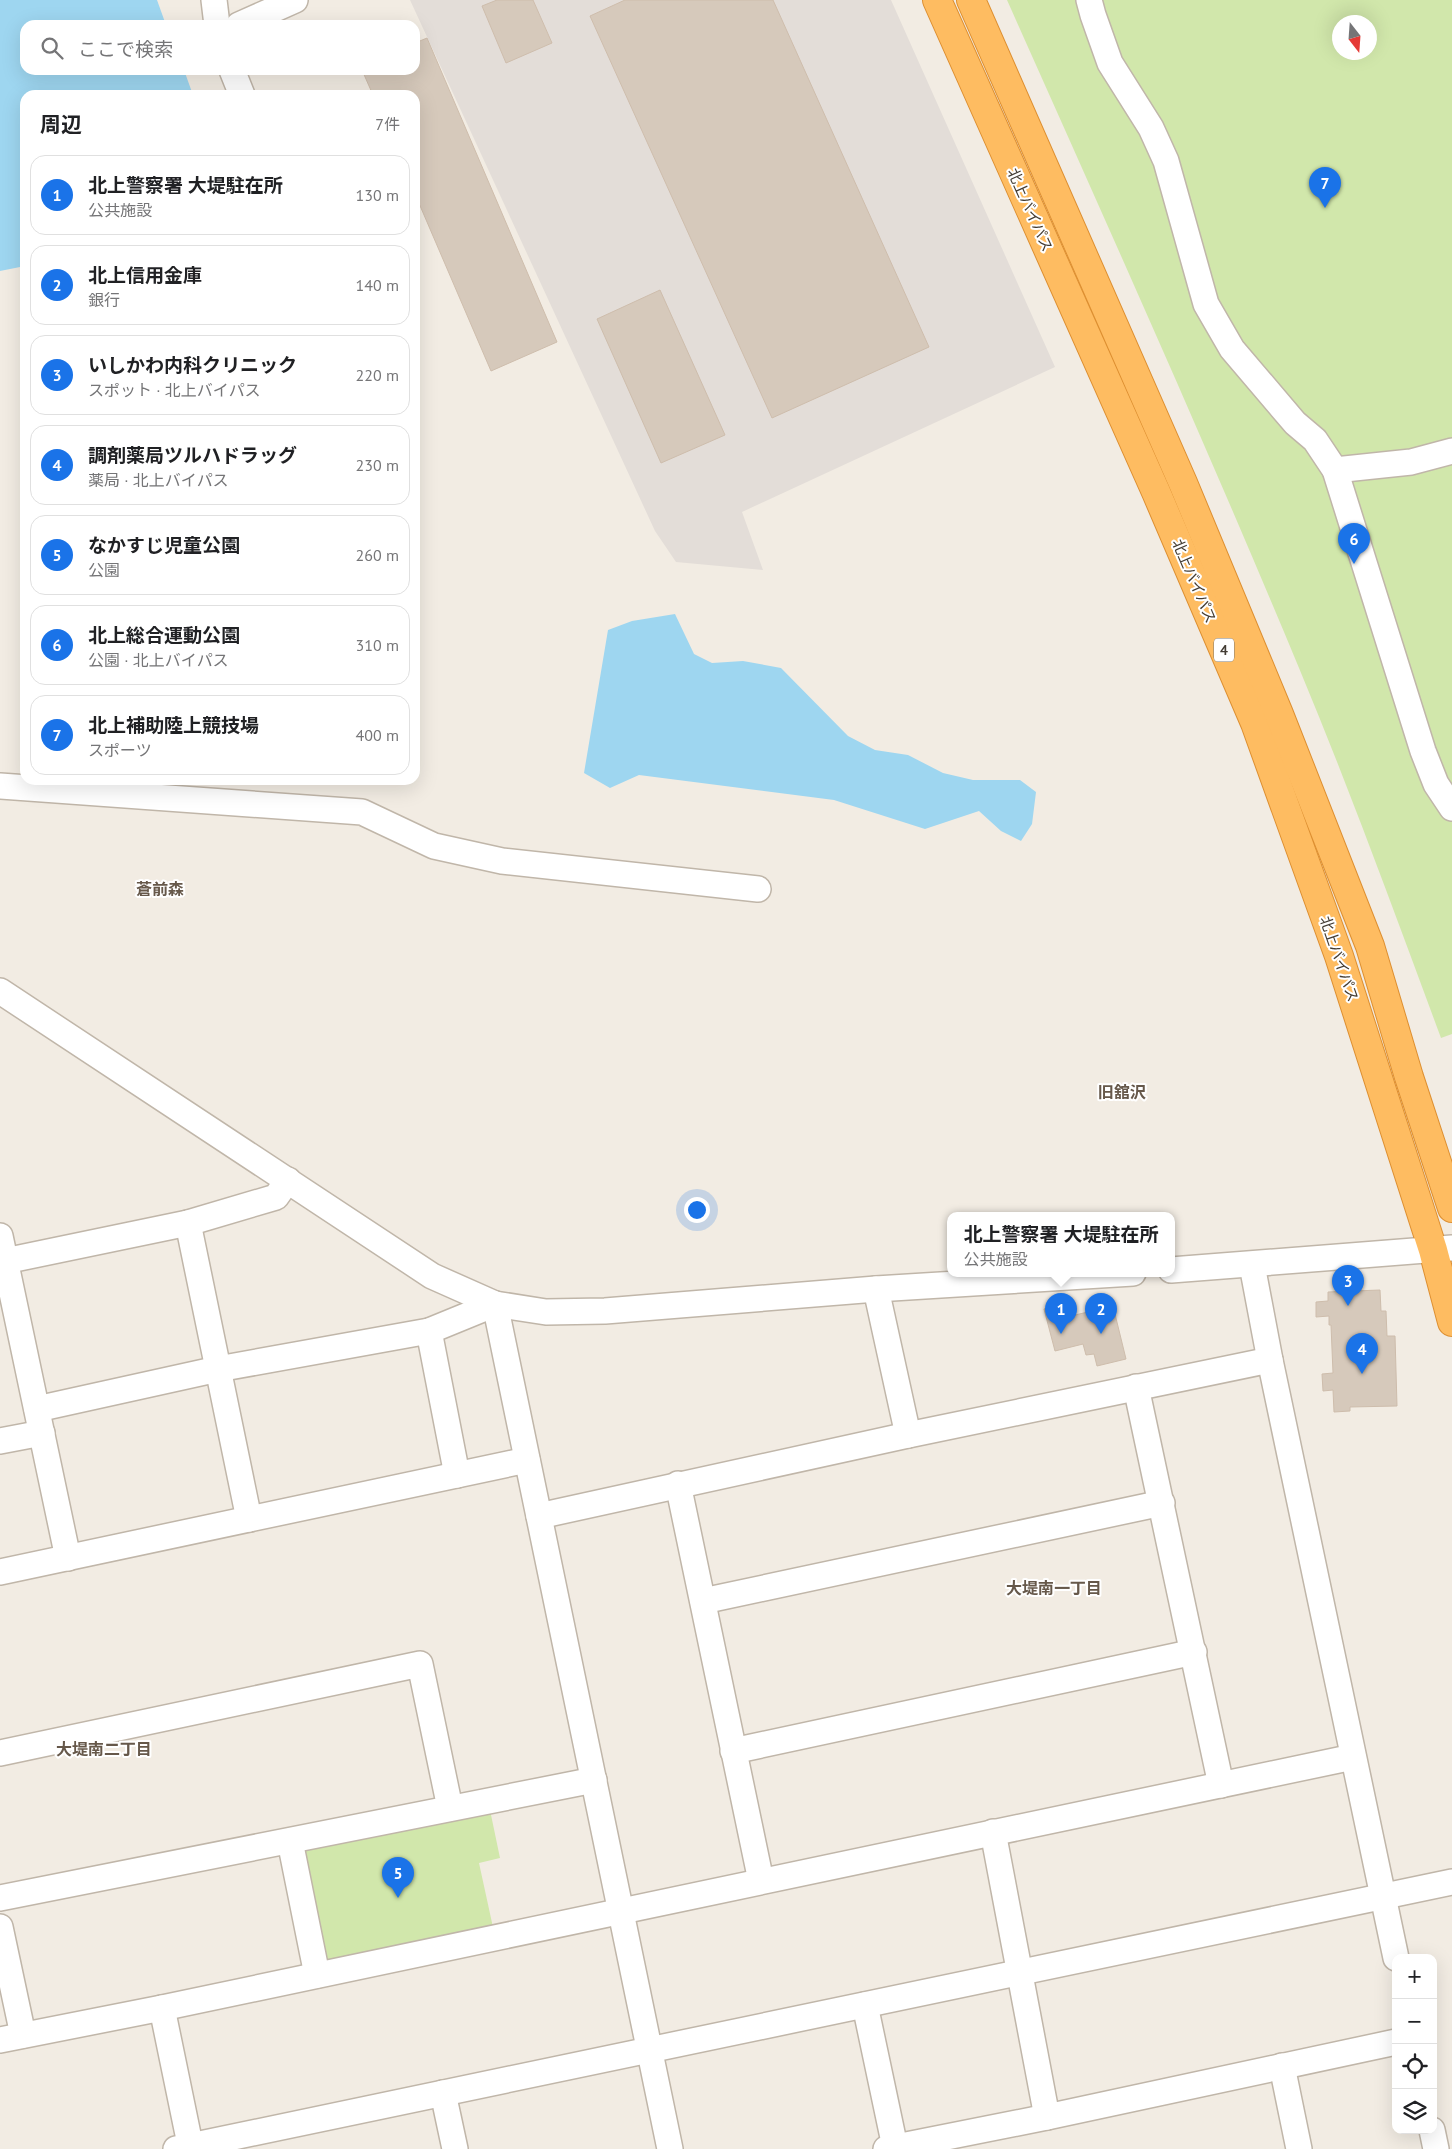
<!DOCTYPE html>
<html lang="ja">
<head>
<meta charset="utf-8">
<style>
	body { margin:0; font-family:"PT Sans","Noto Sans JP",sans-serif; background:#f2f2f2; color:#202124 }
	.controls { position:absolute; right:15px; bottom:15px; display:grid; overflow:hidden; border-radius:10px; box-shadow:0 5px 20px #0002 }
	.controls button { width:45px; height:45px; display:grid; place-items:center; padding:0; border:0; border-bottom:1px solid #e0e0e0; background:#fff; color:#202124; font:25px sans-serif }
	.compass { position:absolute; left:1332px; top:15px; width:45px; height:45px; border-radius:50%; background:#fff; box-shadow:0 5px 20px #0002; rotate:163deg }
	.you { position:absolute; left:696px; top:1209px; width:18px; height:18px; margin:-12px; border:4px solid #fff; border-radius:50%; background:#1a73e8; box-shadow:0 0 0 8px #1a73e833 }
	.badge { display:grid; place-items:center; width:32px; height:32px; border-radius:50%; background:#1a73e8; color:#fff; font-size:16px; font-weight:700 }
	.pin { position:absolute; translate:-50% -41px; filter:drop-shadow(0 1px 2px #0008) }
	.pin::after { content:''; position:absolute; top:26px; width:18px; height:15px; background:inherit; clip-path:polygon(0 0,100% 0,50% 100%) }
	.popup { position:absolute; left:947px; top:1212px; width:228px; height:65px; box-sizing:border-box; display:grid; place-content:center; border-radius:10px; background:#fff; filter:drop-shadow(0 1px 4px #0005); font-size:16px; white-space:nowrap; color:#757577 }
	.popup b { font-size:19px; color:#202124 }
	.popup::after { content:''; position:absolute; left:50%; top:100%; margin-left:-10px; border:10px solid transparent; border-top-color:#fff }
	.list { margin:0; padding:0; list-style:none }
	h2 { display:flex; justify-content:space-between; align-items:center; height:65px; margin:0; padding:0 20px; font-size:21px }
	h2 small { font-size:16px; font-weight:400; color:#757577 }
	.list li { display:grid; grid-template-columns:32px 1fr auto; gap:15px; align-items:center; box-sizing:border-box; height:80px; margin:0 10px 10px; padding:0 10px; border:1px solid #e0e0e0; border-radius:15px }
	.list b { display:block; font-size:19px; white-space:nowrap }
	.list p { margin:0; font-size:16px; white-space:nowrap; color:#757577 }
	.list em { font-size:16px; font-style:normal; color:#757577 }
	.icon { flex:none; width:28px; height:28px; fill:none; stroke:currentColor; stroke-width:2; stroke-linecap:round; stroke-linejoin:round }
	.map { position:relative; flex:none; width:1452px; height:2149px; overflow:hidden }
	.search { position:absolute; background:#fff; box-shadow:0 5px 20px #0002; left:20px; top:20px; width:400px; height:55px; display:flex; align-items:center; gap:12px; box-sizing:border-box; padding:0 18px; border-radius:15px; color:#757577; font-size:19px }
	.panel { position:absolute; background:#fff; box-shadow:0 5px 20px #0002; left:20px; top:90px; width:400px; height:695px; border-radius:15px }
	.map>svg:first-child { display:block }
</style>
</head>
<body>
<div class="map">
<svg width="1452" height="2149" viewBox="0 0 1452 2149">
	<rect width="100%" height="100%" fill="#f2ece3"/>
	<!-- industrial -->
	<polygon fill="#e3ddd8" points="410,0 891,0 1055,367 742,512 763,570 676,562 655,531"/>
	<!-- green -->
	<g fill="#d1e7ab" fill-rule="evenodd">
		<path d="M1007,0H1452V1034L1441,1038C1395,914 1350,790 1299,668C1206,444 1106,222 1007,0ZM1340,22H1370V52H1340Z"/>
		<polygon points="490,1810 500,1858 479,1863 494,1932 333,1966 321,1956 301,1857 307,1848"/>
	</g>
	<!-- water -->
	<g fill="#9ed6f0">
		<polygon points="0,0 157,0 166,25 25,25 25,70 184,70 193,95 25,95 25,266 0,271"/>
		<polygon points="675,614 694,654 712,663 743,661 781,668 848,736 875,750 908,755 943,773 973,780 1020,780 1036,792 1032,824 1021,841 1001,831 979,811 925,829 834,800 639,775 610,788 584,773 608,630 632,621"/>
	</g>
	<!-- building -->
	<g fill="#d6c9bb" stroke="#cebdac">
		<polygon points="497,0 533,0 552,43 506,63 482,6"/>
		<polygon points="625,0 773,0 929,347 772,418 590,16"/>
		<polygon points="427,38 557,342 491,371 415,194 415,95 373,95 362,70 415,70 415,43"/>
		<polygon points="660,290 725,435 661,463 597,319"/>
		<polygon points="1380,1290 1381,1311 1386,1311 1387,1336 1395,1336 1397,1406 1350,1407 1350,1411 1334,1412 1333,1390 1323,1391 1322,1374 1333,1373 1331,1325 1329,1325 1329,1316 1316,1317 1316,1302 1328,1301 1328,1292"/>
		<polygon points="1068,1303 1071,1316 1113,1306 1126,1359 1097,1366 1094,1354 1086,1355 1083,1344 1055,1351 1044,1309"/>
	</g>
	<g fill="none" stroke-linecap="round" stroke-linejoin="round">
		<defs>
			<g id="minor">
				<polyline points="214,0 217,25"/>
				<polyline points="1089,0 1093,15 1110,63 1151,128 1166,161 1206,304 1232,349 1295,423 1315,440 1335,470 1423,751 1436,784 1452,808"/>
				<polyline points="239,25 295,0"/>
				<polyline points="232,70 242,95"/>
				<polyline points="1335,470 1411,462 1452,451"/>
				<polyline points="0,786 362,812 434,846 502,861 758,889"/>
				<polyline points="0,991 432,1276 495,1304 546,1312 605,1311 876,1289 1133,1273"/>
				<polyline points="188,1223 249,1519"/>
				<polyline points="0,1236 68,1558"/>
				<polyline points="5,1261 188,1223 276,1197 288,1180"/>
				<polyline points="1252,1265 1270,1360 1396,1958"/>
				<polyline points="1171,1270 1452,1248"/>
				<polyline points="876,1289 908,1435"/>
				<polyline points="495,1304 670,2149"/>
				<polyline points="429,1331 457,1475"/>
				<polyline points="1136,1387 1221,1785"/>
				<polyline points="37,1409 218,1369 429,1331 495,1304"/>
				<polyline points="0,1441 42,1433"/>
				<polyline points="678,1484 761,1881"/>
				<polyline points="539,1516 908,1435 1270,1360"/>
				<polyline points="0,1572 527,1460"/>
				<polyline points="703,1601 1162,1503"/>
				<polyline points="733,1751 1194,1652"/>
				<polyline points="0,1753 420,1664 450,1808"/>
				<polyline points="993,1832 1047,2117"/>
				<polyline points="290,1841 317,1975"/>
				<polyline points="0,1898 594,1780"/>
				<polyline points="0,1927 23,2035"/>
				<polyline points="865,2005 895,2147"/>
				<polyline points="162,2008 191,2149"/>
				<polyline points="0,2040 162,2008 1353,1757"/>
				<polyline points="1282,2066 1299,2149"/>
				<polyline points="443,2093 455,2149"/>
				<polyline points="1432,2130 1436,2149"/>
				<polyline points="176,2149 1452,1882"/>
				<polyline points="886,2149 1047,2117 1396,2042"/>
			</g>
			<g id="highway">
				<polyline points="937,0 1156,492 1255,723 1339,956 1433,1250 1452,1322"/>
				<polyline points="971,0 1183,483 1279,714 1370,946 1409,1077 1452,1208"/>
			</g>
		</defs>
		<!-- minor casing -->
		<use href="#minor" stroke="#c0b6a9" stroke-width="28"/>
		<!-- highway casing -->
		<use href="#highway" stroke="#dd8f31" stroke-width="30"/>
		<!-- minor -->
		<use href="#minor" stroke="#fff" stroke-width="25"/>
		<!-- highway -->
		<use href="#highway" stroke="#febc61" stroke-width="28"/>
	</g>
	<g text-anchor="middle" stroke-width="4" stroke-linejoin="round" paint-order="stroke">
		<!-- shield labels -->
		<rect fill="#fff" stroke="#7b7670" stroke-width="1" x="1214" y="638.5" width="20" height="23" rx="4"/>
		<g font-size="14" font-weight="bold" fill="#433c33">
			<text x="1224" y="655">4</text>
		</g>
		<!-- street labels -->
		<g font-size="15" fill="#433c33" stroke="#fff">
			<text transform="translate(1030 210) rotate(66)" y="5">北上バイパス</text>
			<text transform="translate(1194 581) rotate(67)" y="5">北上バイパス</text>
			<text transform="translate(1339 959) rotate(71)" y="5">北上バイパス</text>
		</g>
		<!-- neighbourhood labels -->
		<g font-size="16" font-weight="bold" fill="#66584a" stroke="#fff">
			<text x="160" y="895">蒼前森</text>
			<text x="1122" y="1098">旧舘沢</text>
			<text x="1054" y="1594">大堤南一丁目</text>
			<text x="104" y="1755">大堤南二丁目</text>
		</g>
	</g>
</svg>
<div class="controls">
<button>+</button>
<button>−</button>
<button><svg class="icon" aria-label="locate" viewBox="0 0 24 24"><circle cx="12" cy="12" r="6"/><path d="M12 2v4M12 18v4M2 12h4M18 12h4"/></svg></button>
<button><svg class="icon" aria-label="layers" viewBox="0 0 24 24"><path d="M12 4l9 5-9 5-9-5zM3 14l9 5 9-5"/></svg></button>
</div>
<svg class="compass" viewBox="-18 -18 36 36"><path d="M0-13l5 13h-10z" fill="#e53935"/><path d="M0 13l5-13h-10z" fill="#757577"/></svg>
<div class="you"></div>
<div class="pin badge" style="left:1061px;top:1334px">1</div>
<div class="popup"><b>北上警察署 大堤駐在所</b>公共施設</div>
<div class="pin badge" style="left:1101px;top:1334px">2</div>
<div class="pin badge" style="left:1348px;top:1306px">3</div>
<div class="pin badge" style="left:1362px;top:1374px">4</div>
<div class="pin badge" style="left:398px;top:1898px">5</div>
<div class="pin badge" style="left:1354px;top:564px">6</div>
<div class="pin badge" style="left:1325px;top:208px">7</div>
<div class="search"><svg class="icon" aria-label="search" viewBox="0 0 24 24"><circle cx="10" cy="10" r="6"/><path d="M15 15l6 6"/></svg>ここで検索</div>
<section class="panel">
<h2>周辺<small>7件</small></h2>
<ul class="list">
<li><span class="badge">1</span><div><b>北上警察署 大堤駐在所</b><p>公共施設</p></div><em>130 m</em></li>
<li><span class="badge">2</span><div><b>北上信用金庫</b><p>銀行</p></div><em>140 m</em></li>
<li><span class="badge">3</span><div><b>いしかわ内科クリニック</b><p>スポット · 北上バイパス</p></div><em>220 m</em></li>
<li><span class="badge">4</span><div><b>調剤薬局ツルハドラッグ</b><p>薬局 · 北上バイパス</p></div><em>230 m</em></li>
<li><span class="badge">5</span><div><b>なかすじ児童公園</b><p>公園</p></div><em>260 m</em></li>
<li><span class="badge">6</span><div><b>北上総合運動公園</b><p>公園 · 北上バイパス</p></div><em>310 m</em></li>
<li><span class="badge">7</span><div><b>北上補助陸上競技場</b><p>スポーツ</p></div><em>400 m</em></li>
</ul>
</section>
</div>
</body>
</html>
